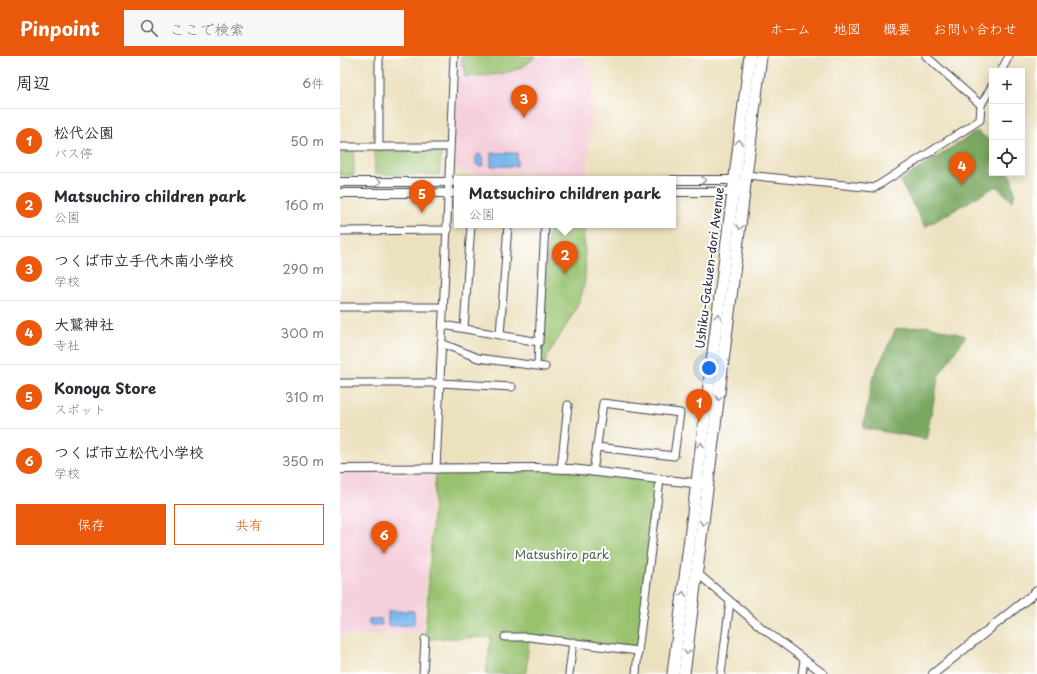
<!DOCTYPE html>
<html lang="ja">
<head>
<meta charset="utf-8">
<style>
	body { margin:0; font-family:"Playpen Sans","Klee One",sans-serif; background:#f7f7f7; color:#2b2b33 }
	.controls { position:absolute; right:12px; top:12px; display:grid; overflow:hidden; border-radius:0px; box-shadow:0 2px 10px #0003 }
	.controls button { width:36px; height:36px; display:grid; place-items:center; padding:0; border:0; border-bottom:1px solid #e1e1e2; background:#fff; color:#2b2b33; font:20px sans-serif }
	.you { position:absolute; left:369px; top:312px; width:14px; height:14px; margin:-10px; border:3px solid #fff; border-radius:50%; background:#1a73e8; box-shadow:0 0 0 6px #1a73e833 }
	.badge { display:grid; place-items:center; width:26px; height:26px; border-radius:50%; background:#ea580c; color:#fff; font-size:13px; font-weight:700 }
	.pin { position:absolute; translate:-50% -33px; filter:drop-shadow(0 1px 2px #0008) }
	.pin::after { content:''; position:absolute; top:21px; width:14px; height:12px; background:inherit; clip-path:polygon(0 0,100% 0,50% 100%) }
	.popup { position:absolute; left:114px; top:120px; width:222px; height:52px; box-sizing:border-box; display:grid; place-content:center; border-radius:0px; background:#fff; filter:drop-shadow(0 1px 3px #0005); font-size:13px; white-space:nowrap; color:#7c7c81 }
	.popup b { font-size:15px; color:#2b2b33 }
	.popup::after { content:''; position:absolute; left:50%; top:100%; margin-left:-8px; border:8px solid transparent; border-top-color:#fff }
	.list { margin:0; padding:0; list-style:none }
	h2 { display:flex; justify-content:space-between; align-items:center; height:52px; margin:0; padding:0 16px; font-size:17px }
	h2 small { font-size:13px; font-weight:400; color:#7c7c81 }
	.list li { display:grid; grid-template-columns:26px 1fr auto; gap:12px; align-items:center; box-sizing:border-box; height:64px; padding:0 16px; border-top:1px solid #e1e1e2 }
	.list b { display:block; font-size:15px; white-space:nowrap }
	.list p { margin:0; font-size:13px; white-space:nowrap; color:#7c7c81 }
	.list em { font-size:13px; font-style:normal; color:#7c7c81 }
	.actions { display:flex; gap:8px; padding:12px 16px }
	.actions a { flex:1; padding:9px 0; border:1px solid #ea580c; border-radius:0px; text-align:center; font-size:14px; color:#ea580c }
	.actions .main { background:#ea580c; color:#fff }
	.icon { flex:none; width:22px; height:22px; fill:none; stroke:currentColor; stroke-width:2; stroke-linecap:round; stroke-linejoin:round }
	.map { position:relative; flex:none; width:697px; height:618px; overflow:hidden }
	header { display:flex; align-items:center; gap:24px; box-sizing:border-box; height:56px; padding:0 20px; background:#ea580c; color:#fff }
	header strong { font-size:19px }
	nav { display:flex; gap:22px; margin-inline-start:auto; font-size:14px }
	.search { width:280px; height:36px; background:#f7f7f7; display:flex; align-items:center; gap:10px; box-sizing:border-box; padding:0 14px; border-radius:0px; color:#7c7c81; font-size:15px }
	main { display:flex }
	aside { flex:1; background:#fff }
	.map>svg:first-child { display:block }
</style>
</head>
<body>
<header>
<strong>Pinpoint</strong>
<div class="search"><svg class="icon" aria-label="search" viewBox="0 0 24 24"><circle cx="10" cy="10" r="6"/><path d="M15 15l6 6"/></svg>ここで検索</div>
<nav><a>ホーム</a><a>地図</a><a>概要</a><a>お問い合わせ</a></nav>
</header>
<main>
<aside>
<h2>周辺<small>6件</small></h2>
<ul class="list">
<li><span class="badge">1</span><div><b>松代公園</b><p>バス停</p></div><em>50 m</em></li>
<li><span class="badge">2</span><div><b>Matsuchiro children park</b><p>公園</p></div><em>160 m</em></li>
<li><span class="badge">3</span><div><b>つくば市立手代木南小学校</b><p>学校</p></div><em>290 m</em></li>
<li><span class="badge">4</span><div><b>大鷲神社</b><p>寺社</p></div><em>300 m</em></li>
<li><span class="badge">5</span><div><b>Konoya Store</b><p>スポット</p></div><em>310 m</em></li>
<li><span class="badge">6</span><div><b>つくば市立松代小学校</b><p>学校</p></div><em>350 m</em></li>
</ul>
<div class="actions"><a class="main">保存</a><a>共有</a></div>
</aside>
<div class="map">
<svg width="697" height="618" viewBox="0 0 697 618">
	<rect width="100%" height="100%" fill="#fff"/>
	<filter id="ink" filterUnits="userSpaceOnUse"><feTurbulence type="fractalNoise" baseFrequency=".025" numOctaves="2"/><feDisplacementMap in="SourceGraphic" scale="8" xChannelSelector="R" yChannelSelector="G"/><feConvolveMatrix kernelMatrix="1 2 1 2 8 2 1 2 1" color-interpolation-filters="sRGB"/></filter>
	<filter id="wash" filterUnits="userSpaceOnUse"><feTurbulence type="fractalNoise" baseFrequency=".012" numOctaves="4" result="noise"/><feDisplacementMap in="SourceGraphic" scale="16" xChannelSelector="R" yChannelSelector="G"/><feGaussianBlur stdDeviation="0.9" result="paint"/><feColorMatrix in="noise" values="0 0 0 0 0 0 0 0 0 0 0 0 0 0 0 0 0 1.4 0 .05"/><feComposite in="paint" operator="in"/></filter>
	<g filter="url(#wash)">
		<rect width="100%" height="100%" fill="#ece1bf"/>
		<!-- built -->
		<g fill="#f4cfdc">
			<polygon points="119,0 241,0 252,15 253,29 247,117 121,117 115,108"/>
			<polygon points="93,418 82,577 0,580 0,419"/>
		</g>
		<!-- green -->
		<g fill="#99c26e" stroke="#5e7254">
			<path d="M122,0H196C177,20 151,19 125,21V11L122,10Z"/>
			<rect x="0" y="93" width="14" height="26"/>
			<polygon points="34,93 102,93 99,119 35,118"/>
			<path d="M209,169H244C243,191 249,216 242,237C234,263 215,283 204,308H199L200,290L202,289Z"/>
			<polygon points="195,412 320,424 298,595 189,582 186,618 146,618 151,581 85,583 96,413"/>
		</g>
		<!-- forest -->
		<g fill="#7aa861" stroke="#4e654e">
			<polygon points="637,75 652,86 652,117 670,117 675,138 672,145 656,130 585,171 560,125"/>
			<polygon points="588,270 626,280 599,319 586,383 523,372 533,321 556,273"/>
		</g>
		<!-- water -->
		<g fill="#7ab9ee" stroke="#4e6e94">
			<rect x="151" y="97" width="26" height="13"/>
			<polygon points="138,98 143,100 143,109 139,110 136,108 136,101"/>
			<polygon points="48,555 74,555 74,569 48,570"/>
			<polygon points="29,563 41,563 42,569 29,569"/>
		</g>
	</g>
	<g filter="url(#ink)">
		<g fill="none" stroke-linecap="round" stroke-linejoin="round">
			<defs>
				<polyline id="pedestrian" points="197,310 198,286"/>
				<g id="minor">
					<polyline points="39,0 39,91"/>
					<polyline points="586,0 641,49"/>
					<polyline points="661,15 669,0"/>
					<polyline points="0,91 110,91"/>
					<polyline points="406,119 534,132 640,64 641,49 652,30"/>
					<polyline points="0,175 108,174"/>
					<polyline points="0,251 103,251"/>
					<polyline points="103,269 199,286 205,169"/>
					<polyline points="124,272 131,169"/>
					<polyline points="160,279 168,169"/>
					<polyline points="101,287 138,302 205,311"/>
					<polyline points="0,327 101,327 172,331"/>
					<path d="M96,413C103,275 108,138 114,0"/>
					<polyline points="221,413 228,349"/>
					<polyline points="253,416 263,347 340,357 334,400 257,391"/>
					<polyline points="357,517 422,572 484,618"/>
					<polyline points="165,581 189,581 298,595 320,424"/>
					<polyline points="83,618 85,583"/>
					<polyline points="229,618 233,586"/>
					<polyline points="296,618 298,595"/>
					<polyline points="381,618 390,546"/>
					<polyline points="462,618 464,604"/>
				</g>
				<g id="tertiary">
					<polyline points="333,124 394,124 399,128"/>
					<polyline points="0,126 117,126"/>
					<polyline points="333,136 393,136 398,134"/>
					<polyline points="0,137 117,137"/>
					<polyline points="0,413 195,412 231,413 362,428"/>
					<polyline points="593,618 697,535"/>
				</g>
				<g id="trunk">
					<polyline points="333,618 410,0"/>
					<polyline points="344,618 421,0"/>
				</g>
			</defs>
			<!-- pedestrian casing -->
			<use href="#pedestrian" stroke="#403f4f" stroke-width="7"/>
			<!-- minor casing -->
			<use href="#minor" stroke="#403f4f" stroke-width="9"/>
			<!-- tertiary casing -->
			<use href="#tertiary" stroke="#403f4f" stroke-width="10"/>
			<!-- trunk casing -->
			<use href="#trunk" stroke="#403f4f" stroke-width="13"/>
			<!-- pedestrian -->
			<use href="#pedestrian" stroke="#fff" stroke-width="5"/>
			<!-- minor -->
			<use href="#minor" stroke="#fff" stroke-width="7"/>
			<!-- tertiary -->
			<use href="#tertiary" stroke="#fff" stroke-width="8"/>
			<!-- trunk -->
			<use href="#trunk" stroke="#fff" stroke-width="11"/>
		</g>
		<!-- one-way arrows -->
		<defs><path id="oneway-chevron" d="M-2-3.5L2.5 0L-2 3.5" fill="none" stroke-width="1.6" stroke-linecap="round" stroke-linejoin="round"/></defs>
		<g stroke="#9c9ca7">
			<use href="#oneway-chevron" transform="translate(399 86) rotate(-83)"/>
			<use href="#oneway-chevron" transform="translate(364 124)"/>
			<use href="#oneway-chevron" transform="translate(39 126)"/>
			<use href="#oneway-chevron" transform="translate(400 171) rotate(98)"/>
			<use href="#oneway-chevron" transform="translate(378 260) rotate(-83)"/>
			<use href="#oneway-chevron" transform="translate(379 342) rotate(97)"/>
			<use href="#oneway-chevron" transform="translate(361 389) rotate(-83)"/>
			<use href="#oneway-chevron" transform="translate(363 467) rotate(97)"/>
			<use href="#oneway-chevron" transform="translate(343 538) rotate(-83)"/>
			<use href="#oneway-chevron" transform="translate(347 596) rotate(97)"/>
		</g>
	</g>
	<g text-anchor="middle" stroke-width="4" stroke-linejoin="round" paint-order="stroke">
		<!-- street labels -->
		<g font-size="12" fill="#22223b" stroke="#fff">
			<text transform="translate(370 212) rotate(-83)" y="4">Ushiku-Gakuen-dori Avenue</text>
		</g>
		<!-- park labels -->
		<g font-size="12" fill="#52624f" stroke="#fff">
			<text x="222" y="503">Matsushiro park</text>
		</g>
	</g>
</svg>
<div class="controls">
<button>+</button>
<button>−</button>
<button><svg class="icon" aria-label="locate" viewBox="0 0 24 24"><circle cx="12" cy="12" r="6"/><path d="M12 2v4M12 18v4M2 12h4M18 12h4"/></svg></button>
</div>
<div class="you"></div>
<div class="pin badge" style="left:359px;top:366px">1</div>
<div class="pin badge" style="left:225px;top:218px">2</div>
<div class="popup"><b>Matsuchiro children park</b>公園</div>
<div class="pin badge" style="left:184px;top:62px">3</div>
<div class="pin badge" style="left:622px;top:129px">4</div>
<div class="pin badge" style="left:82px;top:157px">5</div>
<div class="pin badge" style="left:44px;top:498px">6</div>
</div>
</main>
</body>
</html>
